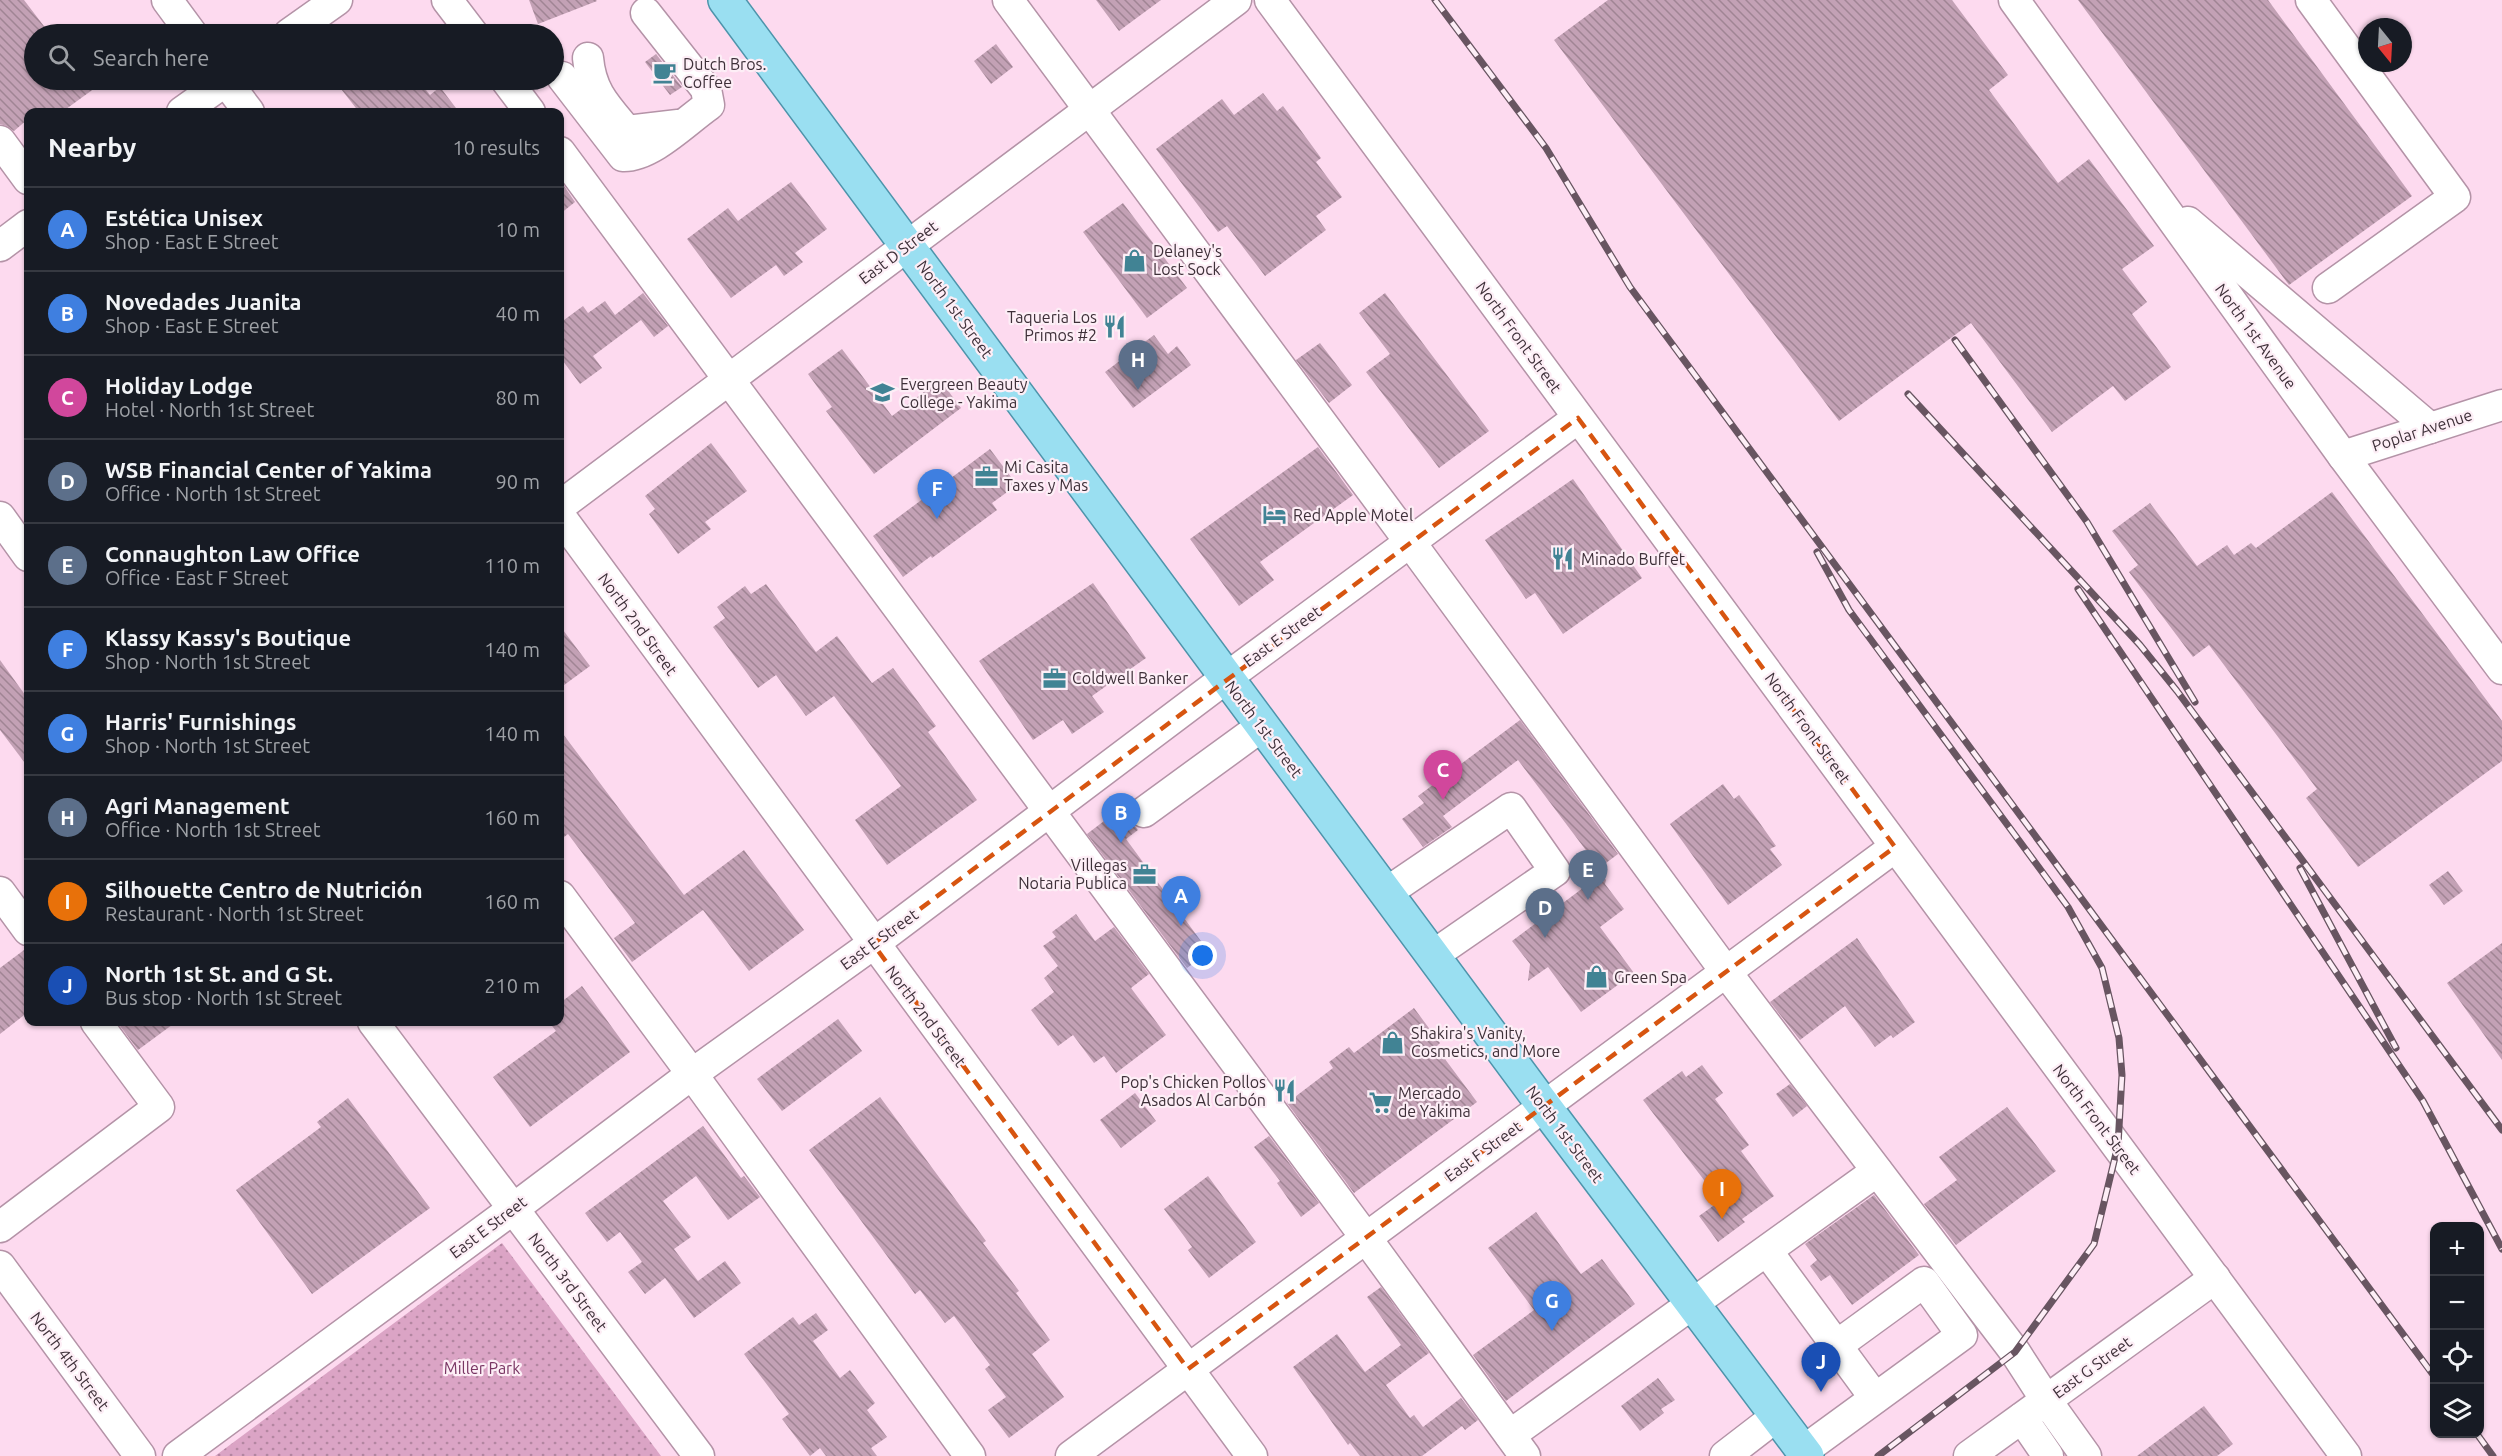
<!DOCTYPE html>
<html lang="en">
<head>
<meta charset="utf-8">
<style>
	body { margin:0; font-family:Ubuntu,sans-serif; background:#20242c; color:#f1f3f6 }
	.controls { position:absolute; right:18px; bottom:18px; display:grid; overflow:hidden; border-radius:12px; box-shadow:0 2px 4px #0004 }
	.controls button { width:54px; height:54px; display:grid; place-items:center; padding:0; border:0; border-bottom:2px solid #363941; background:#171b24; color:#f1f3f6; font:30px sans-serif }
	.compass { position:absolute; left:2358px; top:18px; width:54px; height:54px; border-radius:50%; background:#171b24; box-shadow:0 2px 4px #0004; rotate:162deg }
	.you { position:absolute; left:1203px; top:956px; width:21px; height:21px; margin:-15px; border:4px solid #fff; border-radius:50%; background:#1a73e8; box-shadow:0 0 0 9px #1a73e833 }
	.badge { display:grid; place-items:center; width:39px; height:39px; border-radius:50%; background:#418394; color:#fff; font-size:20px; font-weight:700 }
	.pin { position:absolute; translate:-50% -50px; filter:drop-shadow(0 2px 3px #0008) }
	.pin::after { content:''; position:absolute; top:32px; width:21px; height:18px; background:inherit; clip-path:polygon(0 0,100% 0,50% 100%) }
	.list { margin:0; padding:0; list-style:none }
	h2 { display:flex; justify-content:space-between; align-items:center; height:78px; margin:0; padding:0 24px; font-size:26px }
	h2 small { font-size:20px; font-weight:400; color:#9ea1a6 }
	.list li { display:grid; grid-template-columns:39px 1fr auto; gap:18px; align-items:center; box-sizing:border-box; height:84px; padding:0 24px; border-top:2px solid #363941 }
	.list b { display:block; font-size:22px; white-space:nowrap }
	.list p { margin:0; font-size:20px; white-space:nowrap; color:#9ea1a6 }
	.list em { font-size:20px; font-style:normal; color:#9ea1a6 }
	.icon { flex:none; width:33px; height:33px; fill:none; stroke:currentColor; stroke-width:2; stroke-linecap:round; stroke-linejoin:round }
	.map { position:relative; flex:none; width:2502px; height:1456px; overflow:hidden }
	.search { position:absolute; background:#171b24; box-shadow:0 2px 4px #0004; left:24px; top:24px; width:540px; height:66px; display:flex; align-items:center; gap:15px; box-sizing:border-box; padding:0 21px; border-radius:33px; color:#9ea1a6; font-size:22px }
	.panel { position:absolute; background:#171b24; box-shadow:0 2px 4px #0004; left:24px; top:108px; width:540px; height:918px; border-radius:12px }
	.map>svg:first-child { display:block }
</style>
</head>
<body>
<div class="map">
<svg width="2502" height="1456" viewBox="0 0 2502 1456">
	<defs>
		<pattern id="park-dots" width="8" height="8" patternUnits="userSpaceOnUse" patternTransform="scale(1.5)"><rect width="8" height="8" fill="#dba4c5"/><path d="M2 2h.1M6 6h.1" fill="none" stroke="#b386a1" stroke-width="1.8" stroke-linecap="round"/></pattern>
		<pattern id="building-back-hatch" width="6" height="6" patternUnits="userSpaceOnUse" patternTransform="scale(1.5)"><rect width="6" height="6" fill="#c3a1b5"/><path d="M-1 5l2 2M0 0l6 6M5-1l2 2" fill="none" stroke="#a08494"/></pattern>
	</defs>
	<rect width="100%" height="100%" fill="#fddaef"/>
	<!-- park -->
	<polygon fill="url(#park-dots)" points="502,1243 661,1456 215,1456"/>
	<!-- building -->
	<g fill="url(#building-back-hatch)">
		<polygon points="0,0 24,0 50,34 34,34 34,80 106,80 62,112 28,112 28,119 14,131 7,126 0,124"/>
		<polygon points="529,0 596,0 597,1 538,24"/>
		<polygon points="1096,0 1161,0 1119,31"/>
		<polygon points="1608,0 1952,0 2008,75 1989,90 2058,183 2089,159 2154,246 2122,269 2147,302 2132,314 2171,367 2125,401 2113,386 2052,432 1971,323 1839,421 1554,40"/>
		<polygon points="2078,0 2268,0 2412,196 2289,285"/>
		<polygon points="996,44 1013,67 991,84 974,61"/>
		<polygon points="656,54 682,87 670,95 645,62"/>
		<polygon points="334,80 418,80 430,95 440,87 459,112 359,112"/>
		<polygon points="1263,93 1277,111 1283,106 1321,158 1316,162 1342,197 1316,216 1326,230 1265,276 1227,226 1218,232 1156,149 1222,99 1234,115"/>
		<polygon points="560,180 575,202 560,214"/>
		<polygon points="791,182 827,229 795,253 803,262 784,276 776,265 731,298 687,239 728,208 738,221"/>
		<polygon points="1123,203 1187,288 1147,318 1083,232"/>
		<polygon points="643,293 668,326 654,337 641,320 593,356 602,368 580,384 560,357 560,323 583,306 588,313 605,301 615,315"/>
		<polygon points="1385,293 1489,431 1439,468 1366,372 1390,354 1359,313"/>
		<polygon points="1154,335 1168,354 1177,346 1191,365 1133,408 1105,372"/>
		<polygon points="1320,343 1352,385 1329,403 1296,360"/>
		<polygon points="842,349 892,416 940,380 961,408 874,474 826,411 832,407 808,374"/>
		<polygon points="711,443 747,491 705,522 711,529 678,554 649,514 655,509 645,496"/>
		<polygon points="1318,447 1353,495 1260,562 1274,580 1239,606 1190,539"/>
		<polygon points="990,449 1017,485 992,503 997,510 932,558 931,556 903,577 873,536"/>
		<polygon points="1573,479 1642,578 1563,634 1535,593 1526,599 1485,540"/>
		<polygon points="2332,492 2502,721 2502,761 2358,867 2306,798 2317,789 2209,645 2193,657 2129,572 2138,565 2112,531 2150,503 2197,566 2227,545 2234,555 2251,543 2256,548"/>
		<polygon points="1093,583 1146,658 1092,696 1104,712 1072,734 1063,720 1033,740 979,661"/>
		<polygon points="766,584 816,652 837,636 872,683 893,668 936,726 928,732 977,800 887,865 855,820 901,786 834,696 806,716 776,675 758,688 713,627 725,618 717,607 745,586 751,594"/>
		<polygon points="560,626 590,666 560,688"/>
		<polygon points="0,660 28,699 28,767 0,730"/>
		<polygon points="1520,720 1618,854 1598,869 1606,880 1605,884 1624,909 1600,927 1634,973 1581,1012 1548,967 1528,981 1530,964 1512,941 1583,888 1572,873 1571,866 1588,853 1518,760 1443,816 1452,827 1423,847 1402,819 1424,803 1418,796"/>
		<polygon points="560,730 684,895 744,850 804,930 749,971 703,910 632,962 614,938 635,923 568,834 560,840"/>
		<polygon points="1723,784 1734,799 1739,795 1754,815 1776,846 1770,849 1782,865 1728,905 1670,824"/>
		<polygon points="1121,808 1138,830 1126,839 1209,952 1187,968 1087,834"/>
		<polygon points="2448,871 2463,891 2444,905 2429,885"/>
		<polygon points="1076,914 1095,941 1114,927 1149,974 1131,988 1166,1035 1116,1073 1104,1056 1094,1063 1073,1035 1058,1046 1031,1010 1054,992 1044,978 1058,966 1043,946 1056,937 1052,932"/>
		<polygon points="1857,938 1915,1022 1893,1038 1891,1035 1875,1047 1845,1006 1800,1040 1770,1002"/>
		<polygon points="2502,943 2502,1060 2447,983"/>
		<polygon points="28,947 28,1012 0,1034 0,968"/>
		<polygon points="582,986 630,1052 530,1127 493,1077 556,1031 549,1022 560,1022 560,1003"/>
		<polygon points="1414,1008 1440,1043 1436,1047 1477,1102 1354,1193 1287,1103 1333,1068 1329,1062 1349,1047 1354,1053"/>
		<polygon points="838,1019 862,1051 782,1111 757,1079"/>
		<polygon points="117,1022 176,1022 138,1050"/>
		<polygon points="1702,1065 1723,1093 1715,1099 1749,1145 1741,1151 1774,1196 1742,1219 1745,1222 1718,1242 1699,1216 1720,1201 1643,1100 1682,1071 1686,1077"/>
		<polygon points="1790,1084 1807,1106 1793,1117 1776,1094"/>
		<polygon points="1135,1093 1156,1121 1121,1148 1100,1120"/>
		<polygon points="880,1097 986,1241 983,1243 1019,1291 1016,1293 1050,1340 1032,1354 1064,1397 1009,1438 988,1410 1006,1397 985,1369 990,1365 954,1316 945,1323 920,1290 915,1294 809,1150"/>
		<polygon points="348,1098 430,1208 312,1294 236,1190 321,1127 317,1122"/>
		<polygon points="2007,1107 2056,1171 1956,1245 1924,1204 1957,1180 1939,1157"/>
		<polygon points="703,1126 741,1178 744,1176 760,1197 728,1220 696,1176 663,1201 691,1237 674,1249 698,1281 725,1261 741,1283 694,1318 665,1278 645,1294 628,1272 642,1262 620,1232 607,1242 585,1213"/>
		<polygon points="1269,1136 1319,1203 1301,1217 1277,1183 1280,1181 1254,1147"/>
		<polygon points="1208,1176 1256,1242 1209,1278 1188,1250 1192,1247 1164,1209"/>
		<polygon points="1874,1195 1919,1255 1852,1305 1830,1275 1821,1281 1810,1266 1817,1260 1805,1244"/>
		<polygon points="1536,1212 1581,1274 1602,1259 1635,1304 1506,1401 1473,1355 1534,1310 1488,1248"/>
		<polygon points="1381,1287 1429,1353 1386,1385 1410,1418 1414,1415 1423,1427 1461,1398 1478,1420 1465,1430 1462,1426 1422,1456 1360,1456 1350,1443 1348,1445 1293,1367 1337,1334 1365,1372 1401,1345 1367,1297"/>
		<polygon points="816,1313 828,1330 813,1341 840,1378 850,1370 875,1403 867,1410 887,1437 871,1448 877,1456 826,1456 820,1448 810,1456 782,1419 789,1414 744,1354 793,1317 799,1325"/>
		<polygon points="1658,1378 1675,1400 1661,1409 1664,1413 1640,1431 1621,1406"/>
		<polygon points="2204,1406 2233,1444 2217,1456 2137,1456"/>
	</g>
	<g fill="none" stroke-linecap="round" stroke-linejoin="round">
		<defs>
			<g id="minor">
				<polyline points="167,0 192,34"/>
				<polyline points="447,0 473,34"/>
				<polyline points="1008,0 1410,542 1726,972 2015,1352 2046,1400 2086,1456"/>
				<polyline points="1270,0 2346,1456"/>
				<polyline points="2014,0 2343,456 2502,669"/>
				<polyline points="2311,0 2455,197 2328,288"/>
				<polyline points="289,34 337,0"/>
				<path d="M588,58C591,92 606,106 627,131L678,125"/>
				<path d="M562,77L623,156C651,157 686,121 709,105L706,89L646,13"/>
				<polyline points="225,80 249,112"/>
				<polyline points="506,80 530,112"/>
				<polyline points="182,112 227,80"/>
				<polyline points="0,141 28,179"/>
				<polyline points="560,152 1366,1238 1525,1456"/>
				<polyline points="2188,222 2430,428"/>
				<polyline points="0,246 28,225"/>
				<polyline points="2343,456 2502,405"/>
				<polyline points="560,506 1236,0"/>
				<polyline points="560,516 1252,1456"/>
				<polyline points="0,517 28,556"/>
				<polyline points="1144,812 1262,726"/>
				<polyline points="0,892 28,930"/>
				<polyline points="1386,893 1511,808 1555,871 1432,956"/>
				<polyline points="560,896 692,1074 970,1456"/>
				<polyline points="373,1022 699,1456"/>
				<polyline points="0,1227 159,1107 96,1022"/>
				<polyline points="1767,1251 1875,1398"/>
				<polyline points="0,1266 140,1456"/>
				<polyline points="2022,1418 2048,1456"/>
				<polyline points="1510,1435 1877,1171"/>
				<polyline points="1803,1451 1962,1335 1924,1282 1836,1346"/>
				<polyline points="178,1456 513,1209 692,1074 873,944 1226,678 1578,418"/>
				<polyline points="1071,1456 1895,847"/>
				<polyline points="1725,1456 1777,1416"/>
				<polyline points="1969,1456 2215,1278"/>
			</g>
			<polyline id="major" points="725,0 1544,1106 1807,1456"/>
		</defs>
		<!-- minor casing -->
		<use href="#minor" stroke="#b493a7" stroke-width="33"/>
		<!-- major casing -->
		<use href="#major" stroke="#4e94ab" stroke-width="36"/>
		<!-- minor -->
		<use href="#minor" stroke="#fff" stroke-width="30"/>
		<!-- major -->
		<use href="#major" stroke="#9adff1" stroke-width="33"/>
		<defs>
			<g id="rail">
				<polyline points="1435,0 1546,148 1630,287 2434,1376"/>
				<polyline points="1955,340 2087,522 2195,702"/>
				<polyline points="1908,394 2140,645 2177,691 2502,1130"/>
				<polyline points="1817,552 1849,610 2068,907 2102,968 2119,1038 2122,1075 2118,1145 2094,1244 2015,1352 1878,1456"/>
				<polyline points="2078,589 2423,1101 2502,1249"/>
				<polyline points="2300,868 2396,1048"/>
				<polyline points="2477,1434 2493,1456"/>
			</g>
		</defs>
		<!-- rail casing -->
		<use href="#rail" stroke="#685561" stroke-width="7"/>
		<!-- rail -->
		<use href="#rail" stroke="#fdeef6" stroke-width="4.5" stroke-dasharray="14" stroke-linecap="butt"/>
	</g>
	<!-- marked area -->
	<path fill="none" stroke="#d75510" stroke-width="4.5" stroke-dasharray="12 8" stroke-linejoin="round" d="M1578,418L1895,847L1188,1369L873,944Z"/>
	<!-- icons -->
	<defs>
		<symbol id="cafe-bare" viewBox="-9 -9 18 18"><path d="M-5.5-4.5H6V0H3Q3 3.5 0 3.5H-2.5Q-5.5 3.5-5.5 0ZM3-3.2v2h1.7v-2ZM-6 4.5H4V6H-6Z" fill="#418394" stroke="#fdeef6" stroke-width="2.5" paint-order="stroke"/></symbol>
		<symbol id="shop-bare" viewBox="-9 -9 18 18"><path d="M-5-2.5h2.3a2.7 3.5 0 0 1 5.4 0H5L5.5 6h-11ZM-1.5-2.5h3a1.5 2.3 0 0 0-3 0Z" fill="#418394" stroke="#fdeef6" stroke-width="2.5" paint-order="stroke"/></symbol>
		<symbol id="restaurant-bare" viewBox="-9 -9 18 18"><path d="M-5-6h1v4h1v-4h1v4h1v-4h1v5L-1.5 .5V6h-2V.5L-5-1ZM5-6V6H3V1.5H1.5Q1.5-4 5-6Z" fill="#418394" stroke="#fdeef6" stroke-width="2.5" paint-order="stroke"/></symbol>
		<symbol id="university-bare" viewBox="-9 -9 18 18"><path d="M0-5L7-2L0 1L-7-2ZM-4 1L0 2.5L4 1V4Q0 6-4 4Z" fill="#418394" stroke="#fdeef6" stroke-width="2.5" paint-order="stroke"/></symbol>
		<symbol id="office-bare" viewBox="-9 -9 18 18"><path d="M-6-3h4V-5.5h4V-3h4V5H-6ZM-1-4.5V-3h2v-1.5ZM-6 0V1H6V0Z" fill="#418394" stroke="#fdeef6" stroke-width="2.5" paint-order="stroke"/></symbol>
		<symbol id="hotel-bare" viewBox="-9 -9 18 18"><path d="M-6-4.5h1.5V1H6V5H4.5V3h-9V5H-6ZM-4 0a1.8 1.8 0 1 1 3.6 0ZM.5 0V-2.5h3Q6-2.5 6 0Z" fill="#418394" stroke="#fdeef6" stroke-width="2.5" paint-order="stroke"/></symbol>
		<symbol id="supermarket-bare" viewBox="-9 -9 18 18"><path d="M-6-5.5h2.5l.6 2H6L4.5 2H-2.5L-4.4-4H-6ZM-1.5 3.2a1.3 1.3 0 1 0 .1 0ZM3 3.2a1.3 1.3 0 1 0 .1 0Z" fill="#418394" stroke="#fdeef6" stroke-width="2.5" paint-order="stroke"/></symbol>
	</defs>
	<g fill-rule="evenodd">
		<use href="#cafe-bare" x="648" y="56" width="33" height="33"/>
		<use href="#shop-bare" x="1118" y="244" width="33" height="33"/>
		<use href="#restaurant-bare" x="1098" y="310" width="33" height="33"/>
		<use href="#university-bare" x="866" y="376" width="33" height="33"/>
		<use href="#office-bare" x="970" y="460" width="33" height="33"/>
		<use href="#hotel-bare" x="1258" y="498" width="33" height="33"/>
		<use href="#restaurant-bare" x="1546" y="542" width="33" height="33"/>
		<use href="#office-bare" x="1038" y="662" width="33" height="33"/>
		<use href="#office-bare" x="1128" y="858" width="33" height="33"/>
		<use href="#shop-bare" x="1580" y="960" width="33" height="33"/>
		<use href="#shop-bare" x="1376" y="1026" width="33" height="33"/>
		<use href="#restaurant-bare" x="1268" y="1074" width="33" height="33"/>
		<use href="#supermarket-bare" x="1364" y="1086" width="33" height="33"/>
	</g>
	<g text-anchor="middle" stroke-width="4.5" stroke-linejoin="round" paint-order="stroke">
		<!-- poi labels -->
		<g font-size="16" fill="#3e3039" stroke="#fdeef6" text-anchor="start">
			<text x="683" y="70">Dutch Bros.<tspan x="683" dy="18">Coffee</tspan></text>
			<text x="1153" y="257">Delaney's<tspan x="1153" dy="18">Lost Sock</tspan></text>
			<text x="1097" y="323" text-anchor="end">Taqueria Los<tspan x="1097" dy="18">Primos #2</tspan></text>
			<text x="900" y="390">Evergreen Beauty<tspan x="900" dy="18">College - Yakima</tspan></text>
			<text x="1004" y="473">Mi Casita<tspan x="1004" dy="18">Taxes y Mas</tspan></text>
			<text x="1293" y="521">Red Apple Motel</text>
			<text x="1581" y="565">Minado Buffet</text>
			<text x="1072" y="684">Coldwell Banker</text>
			<text x="1127" y="871" text-anchor="end">Villegas<tspan x="1127" dy="18">Notaria Publica</tspan></text>
			<text x="1614" y="983">Green Spa</text>
			<text x="1411" y="1039">Shakira's Vanity,<tspan x="1411" dy="18">Cosmetics, and More</tspan></text>
			<text x="1266" y="1088" text-anchor="end">Pop's Chicken Pollos<tspan x="1266" dy="18">Asados Al Carbón</tspan></text>
			<text x="1398" y="1099">Mercado<tspan x="1398" dy="18">de Yakima</tspan></text>
		</g>
		<!-- street labels -->
		<g font-size="16" fill="#3e3039" stroke="#fdeef6">
			<text transform="translate(898 252) rotate(-37)" y="6">East D Street</text>
			<text transform="translate(955 309) rotate(54)" y="6">North 1st Street</text>
			<text transform="translate(2256 336) rotate(54)" y="6">North 1st Avenue</text>
			<text transform="translate(1519 337) rotate(54)" y="6">North Front Street</text>
			<text transform="translate(2422 430) rotate(-18)" y="6">Poplar Avenue</text>
			<text transform="translate(638 624) rotate(54)" y="6">North 2nd Street</text>
			<text transform="translate(1282 636) rotate(-36)" y="6">East E Street</text>
			<text transform="translate(1808 728) rotate(54)" y="6">North Front Street</text>
			<text transform="translate(1264 729) rotate(53)" y="6">North 1st Street</text>
			<text transform="translate(879 939) rotate(-36)" y="6">East E Street</text>
			<text transform="translate(926 1016) rotate(53)" y="6">North 2nd Street</text>
			<text transform="translate(2097 1119) rotate(53)" y="6">North Front Street</text>
			<text transform="translate(1565 1134) rotate(53)" y="6">North 1st Street</text>
			<text transform="translate(1483 1151) rotate(-36)" y="6">East F Street</text>
			<text transform="translate(488 1227) rotate(-37)" y="6">East E Street</text>
			<text transform="translate(568 1282) rotate(53)" y="6">North 3rd Street</text>
			<text transform="translate(70 1361) rotate(53)" y="6">North 4th Street</text>
			<text transform="translate(2092 1367) rotate(-36)" y="6">East G Street</text>
		</g>
		<!-- park labels -->
		<g font-size="16" fill="#793563" stroke="#fdeef6">
			<text x="482" y="1374">Miller Park</text>
		</g>
	</g>
</svg>
<div class="controls">
<button>+</button>
<button>−</button>
<button><svg class="icon" aria-label="locate" viewBox="0 0 24 24"><circle cx="12" cy="12" r="6"/><path d="M12 2v4M12 18v4M2 12h4M18 12h4"/></svg></button>
<button><svg class="icon" aria-label="layers" viewBox="0 0 24 24"><path d="M12 4l9 5-9 5-9-5zM3 14l9 5 9-5"/></svg></button>
</div>
<svg class="compass" viewBox="-18 -18 36 36"><path d="M0-13l5 13h-10z" fill="#e53935"/><path d="M0 13l5-13h-10z" fill="#9ea1a6"/></svg>
<div class="you"></div>
<div class="pin badge" style="left:1181px;top:926px;background:#3f7fe0">A</div>
<div class="pin badge" style="left:1121px;top:843px;background:#3f7fe0">B</div>
<div class="pin badge" style="left:1443px;top:800px;background:#d1479c">C</div>
<div class="pin badge" style="left:1545px;top:938px;background:#5c6f8a">D</div>
<div class="pin badge" style="left:1588px;top:900px;background:#5c6f8a">E</div>
<div class="pin badge" style="left:937px;top:519px;background:#3f7fe0">F</div>
<div class="pin badge" style="left:1552px;top:1331px;background:#3f7fe0">G</div>
<div class="pin badge" style="left:1138px;top:390px;background:#5c6f8a">H</div>
<div class="pin badge" style="left:1722px;top:1219px;background:#e8710a">I</div>
<div class="pin badge" style="left:1821px;top:1392px;background:#1a4fb4">J</div>
<div class="search"><svg class="icon" aria-label="search" viewBox="0 0 24 24"><circle cx="10" cy="10" r="6"/><path d="M15 15l6 6"/></svg>Search here</div>
<section class="panel">
<h2>Nearby<small>10 results</small></h2>
<ul class="list">
<li><span class="badge" style="background:#3f7fe0">A</span><div><b>Estética Unisex</b><p>Shop · East E Street</p></div><em>10 m</em></li>
<li><span class="badge" style="background:#3f7fe0">B</span><div><b>Novedades Juanita</b><p>Shop · East E Street</p></div><em>40 m</em></li>
<li><span class="badge" style="background:#d1479c">C</span><div><b>Holiday Lodge</b><p>Hotel · North 1st Street</p></div><em>80 m</em></li>
<li><span class="badge" style="background:#5c6f8a">D</span><div><b>WSB Financial Center of Yakima</b><p>Office · North 1st Street</p></div><em>90 m</em></li>
<li><span class="badge" style="background:#5c6f8a">E</span><div><b>Connaughton Law Office</b><p>Office · East F Street</p></div><em>110 m</em></li>
<li><span class="badge" style="background:#3f7fe0">F</span><div><b>Klassy Kassy's Boutique</b><p>Shop · North 1st Street</p></div><em>140 m</em></li>
<li><span class="badge" style="background:#3f7fe0">G</span><div><b>Harris' Furnishings</b><p>Shop · North 1st Street</p></div><em>140 m</em></li>
<li><span class="badge" style="background:#5c6f8a">H</span><div><b>Agri Management</b><p>Office · North 1st Street</p></div><em>160 m</em></li>
<li><span class="badge" style="background:#e8710a">I</span><div><b>Silhouette Centro de Nutrición</b><p>Restaurant · North 1st Street</p></div><em>160 m</em></li>
<li><span class="badge" style="background:#1a4fb4">J</span><div><b>North 1st St. and G St.</b><p>Bus stop · North 1st Street</p></div><em>210 m</em></li>
</ul>
</section>
</div>
</body>
</html>
